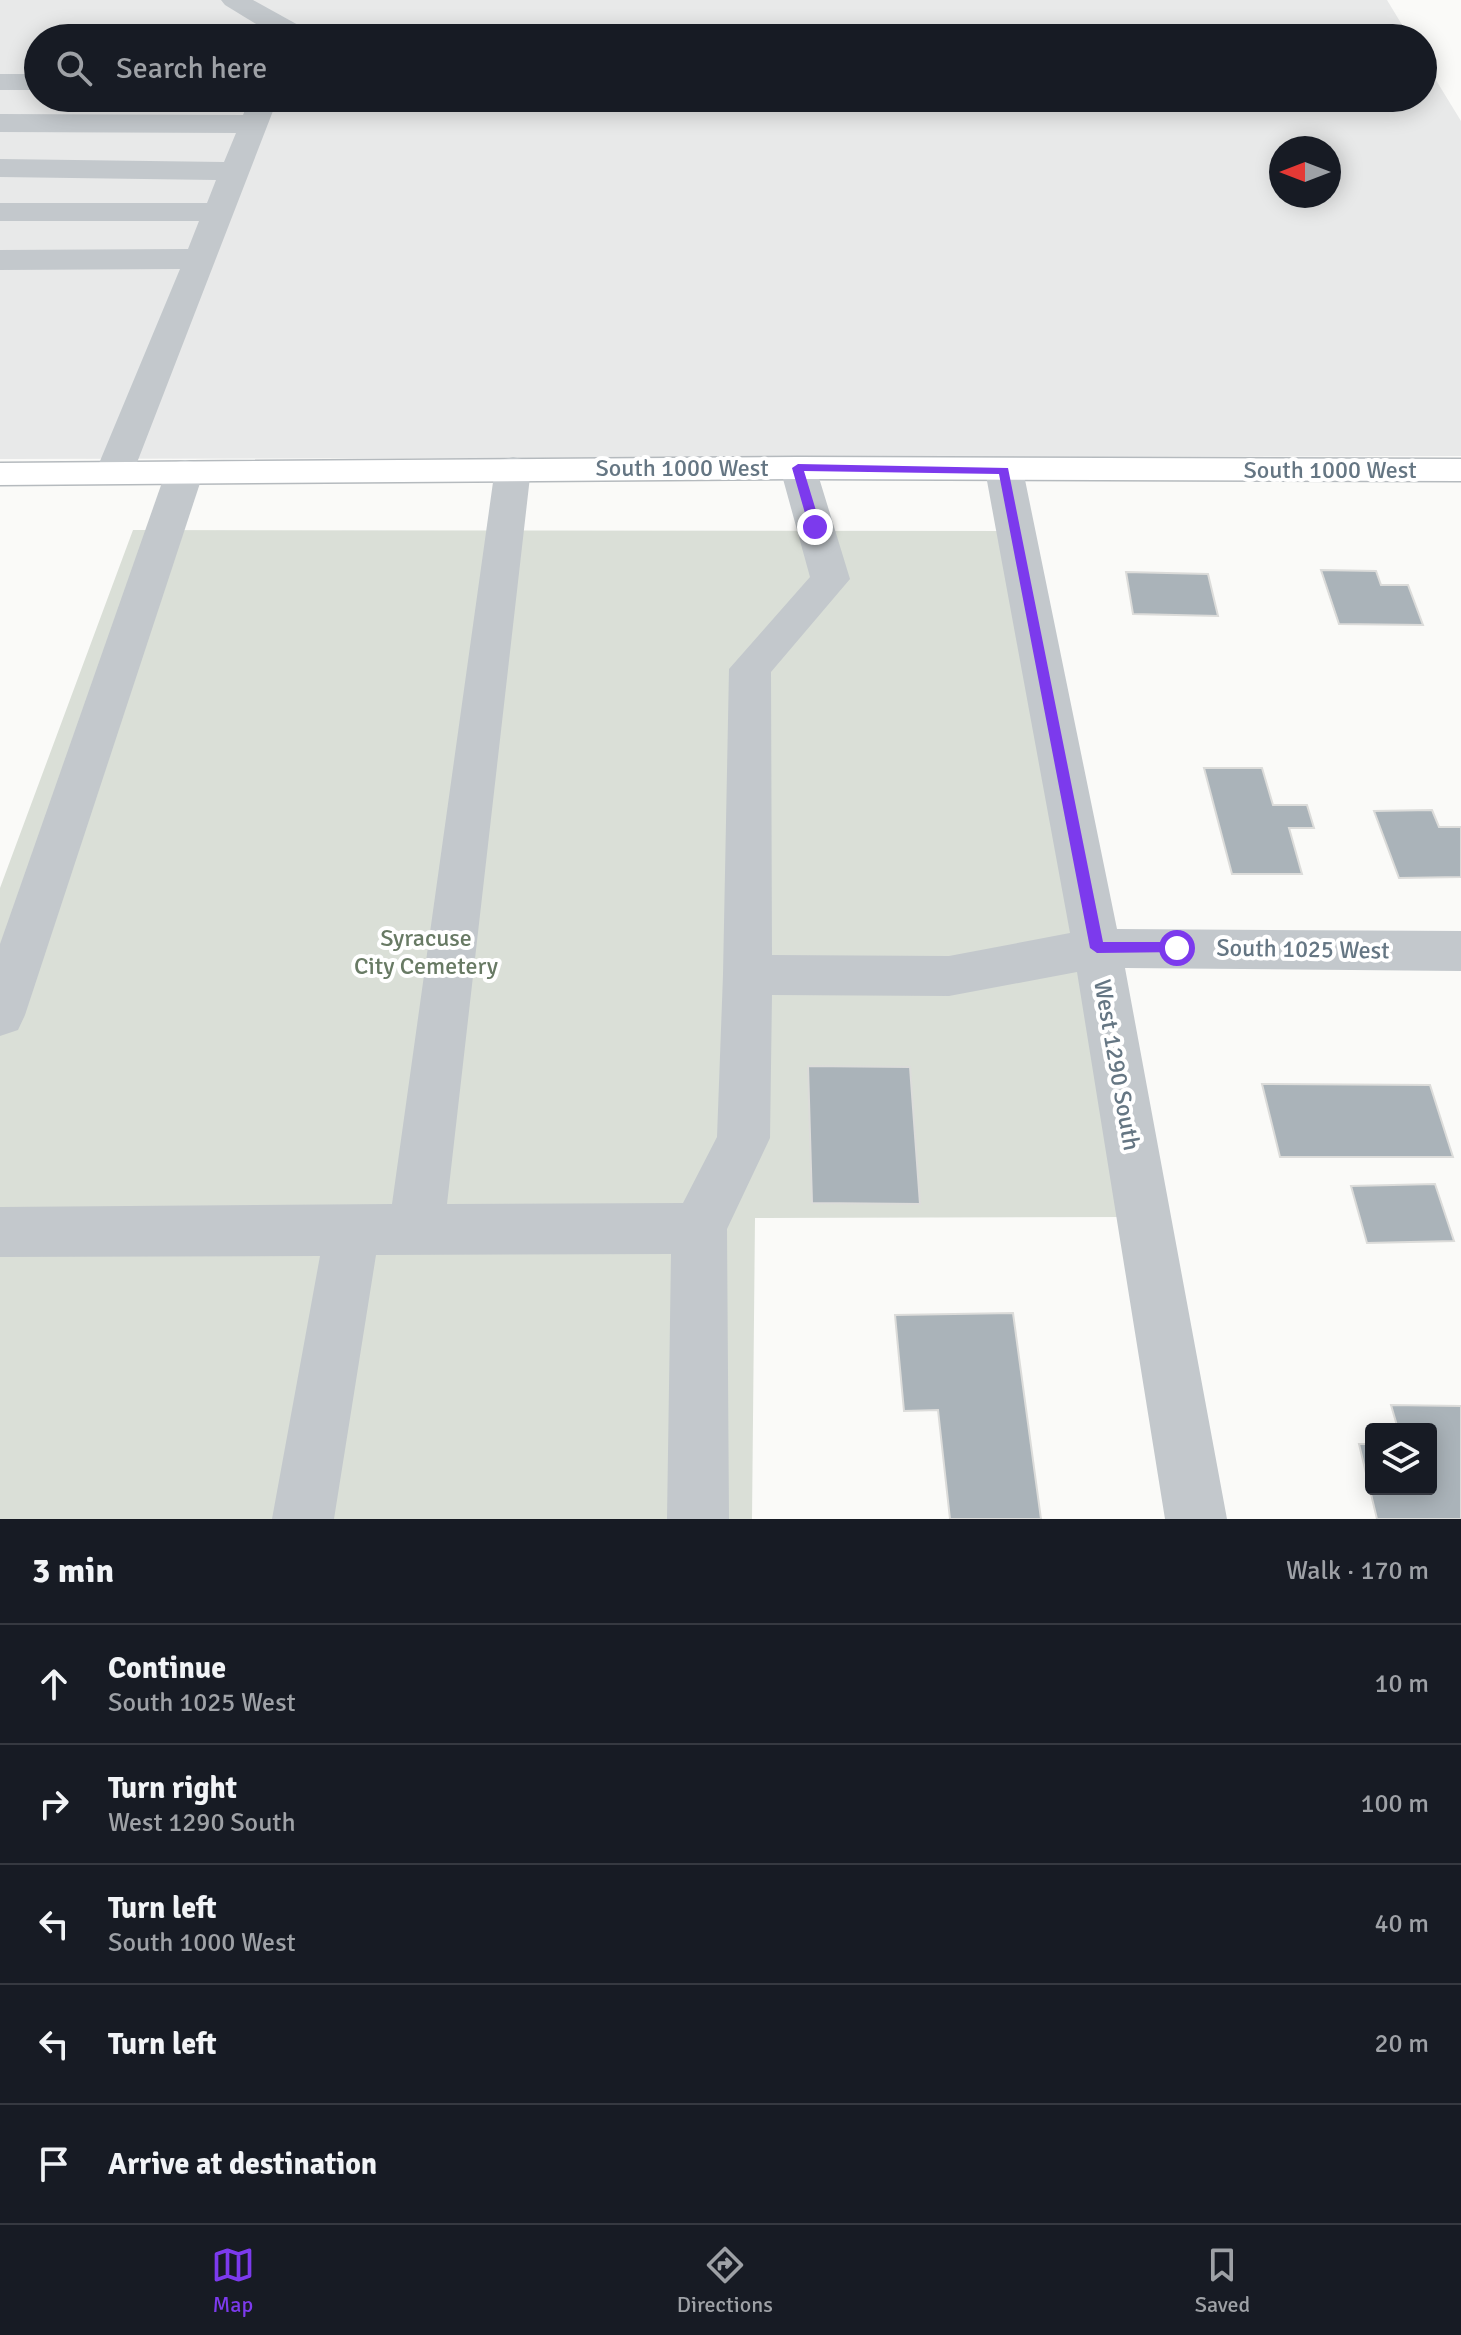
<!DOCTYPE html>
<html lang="en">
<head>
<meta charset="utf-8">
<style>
	body { margin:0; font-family:Signika,sans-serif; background:#242831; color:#f1f3f6 }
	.controls { position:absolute; right:24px; bottom:24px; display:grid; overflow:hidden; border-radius:8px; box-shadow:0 4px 20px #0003 }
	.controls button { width:72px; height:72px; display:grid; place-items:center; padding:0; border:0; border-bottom:2px solid #363941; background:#171b24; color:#f1f3f6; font:40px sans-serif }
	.compass { position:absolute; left:1269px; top:136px; width:72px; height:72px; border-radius:50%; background:#171b24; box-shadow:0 4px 20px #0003; rotate:270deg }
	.stop { position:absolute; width:24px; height:24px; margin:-18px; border:6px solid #7c3aed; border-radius:50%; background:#fff }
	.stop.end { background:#7c3aed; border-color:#fff; box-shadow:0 2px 8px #0008 }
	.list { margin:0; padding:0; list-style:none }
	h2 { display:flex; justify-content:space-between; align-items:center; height:104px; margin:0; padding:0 32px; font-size:34px }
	h2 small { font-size:26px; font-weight:400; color:#9ea1a6 }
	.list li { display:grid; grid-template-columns:52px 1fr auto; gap:24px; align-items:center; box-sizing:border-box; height:120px; padding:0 32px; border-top:2px solid #363941 }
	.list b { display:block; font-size:30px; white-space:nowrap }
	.list p { margin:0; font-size:26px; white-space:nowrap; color:#9ea1a6 }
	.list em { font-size:26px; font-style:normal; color:#9ea1a6 }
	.icon { flex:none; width:44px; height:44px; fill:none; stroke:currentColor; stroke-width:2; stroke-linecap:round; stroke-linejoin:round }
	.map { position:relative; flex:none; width:1461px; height:1519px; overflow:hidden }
	.search { position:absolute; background:#171b24; box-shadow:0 4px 20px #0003; left:24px; right:24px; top:24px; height:88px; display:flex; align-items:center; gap:20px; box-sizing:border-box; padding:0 28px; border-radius:44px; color:#9ea1a6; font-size:30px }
	.sheet { height:704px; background:#171b24 }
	nav { display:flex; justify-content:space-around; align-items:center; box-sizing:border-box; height:112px; border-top:2px solid #363941; background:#171b24; font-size:22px; color:#9ea1a6 }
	nav a { display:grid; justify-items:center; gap:4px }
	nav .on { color:#7c3aed }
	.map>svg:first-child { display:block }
</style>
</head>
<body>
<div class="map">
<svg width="1461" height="1519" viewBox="0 0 1461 1519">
	<rect width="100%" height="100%" fill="#fafaf8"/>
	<!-- built -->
	<path fill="#e8e9e9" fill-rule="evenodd" d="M0,0H1387L1410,38H38V98H1423V59L1461,121V456L0,459ZM1281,148H1329V196H1281Z"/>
	<!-- green -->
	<polygon fill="#dadfd7" points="133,530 1013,531 1131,1217 755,1218 752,1519 0,1519 0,888"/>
	<!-- building -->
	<g fill="#aab3b9" stroke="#dcdcda" stroke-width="2">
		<polygon points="1321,570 1376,571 1381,585 1408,585 1423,625 1339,624"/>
		<polygon points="1126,572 1208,574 1218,616 1133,614"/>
		<polygon points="1204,768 1262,768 1273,805 1307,805 1314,828 1289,828 1302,874 1232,874"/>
		<polygon points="1432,810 1439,827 1461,827 1461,877 1399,878 1374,811"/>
		<polygon points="808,1066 910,1067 920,1204 812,1203"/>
		<polygon points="1262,1084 1430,1085 1453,1157 1280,1157"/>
		<polygon points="1435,1184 1454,1241 1367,1243 1351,1186"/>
		<polygon points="1013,1313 1041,1519 950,1519 938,1410 904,1411 895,1315"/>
		<polygon points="1391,1405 1461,1406 1461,1519 1377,1519 1359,1444 1371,1444 1371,1489 1431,1489 1431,1429 1398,1429"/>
	</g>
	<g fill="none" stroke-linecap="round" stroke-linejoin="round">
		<defs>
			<polygon id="major" points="798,457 1461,459 1461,481 798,479 0,485 0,463"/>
		</defs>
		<!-- major casing -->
		<use href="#major" stroke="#b5babe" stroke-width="3"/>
		<!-- minor -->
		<g fill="#c3c8cc" fill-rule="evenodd">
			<polygon points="221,0 253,0 300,26 305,38 279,38 225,5"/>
			<rect x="0" y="74" width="38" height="16"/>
			<polygon points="250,98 278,98 133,473 127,481 114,484 101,481 95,473 180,269 0,270 0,250 188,249 199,221 0,221 0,203 207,203 216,180 0,177 0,159 224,162 236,133 0,132 0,114 243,115"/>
			<polygon points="513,457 526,460 531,468 447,1204 683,1203 717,1137 723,975 729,669 810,577 780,468 785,460 798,457 811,460 816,468 850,579 771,672 772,955 949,956 1070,933 985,470 991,462 1004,459 1017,462 1023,470 1117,929 1461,931 1461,971 1125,968 1227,1519 1165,1519 1077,972 949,996 772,995 770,1138 727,1229 729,1519 667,1519 671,1254 376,1255 334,1519 272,1519 320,1256 0,1257 0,1207 392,1204 495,468 500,460"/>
			<polygon points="185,460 198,463 204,471 25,1015 18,1030 0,1036 0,944 166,471 172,463"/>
		</g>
		<!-- major -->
		<use href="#major" fill="#fff" fill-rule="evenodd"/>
	</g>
	<!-- route -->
	<polygon fill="#7c3aed" points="798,464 1008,468 1103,942 1177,942 1182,944 1182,952 1097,953 1090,948 999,474 804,471 821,527 815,531 809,527 792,468"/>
	<g text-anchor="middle" stroke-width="8" stroke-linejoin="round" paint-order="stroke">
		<!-- street labels -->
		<g font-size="24" fill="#657683" stroke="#fff">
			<text x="682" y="476">South 1000 West</text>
			<text x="1330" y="478">South 1000 West</text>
			<text transform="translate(1303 949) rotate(1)" y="8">South 1025 West</text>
			<text transform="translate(1117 1065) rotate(80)" y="8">West 1290 South</text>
		</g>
		<!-- park labels -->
		<g font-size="24" fill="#687a64" stroke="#fff">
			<text x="426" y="946">Syracuse<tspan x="426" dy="28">City Cemetery</tspan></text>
		</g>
	</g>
</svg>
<div class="controls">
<button><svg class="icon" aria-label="layers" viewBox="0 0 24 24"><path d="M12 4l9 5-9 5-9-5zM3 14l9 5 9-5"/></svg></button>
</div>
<svg class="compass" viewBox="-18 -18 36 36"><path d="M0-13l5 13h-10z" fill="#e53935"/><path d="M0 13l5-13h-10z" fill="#9ea1a6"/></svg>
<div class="stop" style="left:1177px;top:948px"></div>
<div class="stop end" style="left:815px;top:527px"></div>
<div class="search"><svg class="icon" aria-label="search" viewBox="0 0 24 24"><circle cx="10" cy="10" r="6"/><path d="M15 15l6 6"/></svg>Search here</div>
</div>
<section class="sheet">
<h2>3 min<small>Walk · 170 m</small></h2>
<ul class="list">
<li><svg class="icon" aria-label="ahead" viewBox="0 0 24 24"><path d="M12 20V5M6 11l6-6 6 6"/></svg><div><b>Continue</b><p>South 1025 West</p></div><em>10 m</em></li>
<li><svg class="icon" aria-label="right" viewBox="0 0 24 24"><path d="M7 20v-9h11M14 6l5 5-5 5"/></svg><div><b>Turn right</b><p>West 1290 South</p></div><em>100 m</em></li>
<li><svg class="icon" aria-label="left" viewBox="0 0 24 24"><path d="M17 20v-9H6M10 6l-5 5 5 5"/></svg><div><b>Turn left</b><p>South 1000 West</p></div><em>40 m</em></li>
<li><svg class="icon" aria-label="left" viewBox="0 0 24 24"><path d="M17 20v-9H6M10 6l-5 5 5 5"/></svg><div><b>Turn left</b></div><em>20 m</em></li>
<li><svg class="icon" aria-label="arrive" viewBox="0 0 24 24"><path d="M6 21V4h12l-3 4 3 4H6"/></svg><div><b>Arrive at destination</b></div></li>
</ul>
</section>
<nav>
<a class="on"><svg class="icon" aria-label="map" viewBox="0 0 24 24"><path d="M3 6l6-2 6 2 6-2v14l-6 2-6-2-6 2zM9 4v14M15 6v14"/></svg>Map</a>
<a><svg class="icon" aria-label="directions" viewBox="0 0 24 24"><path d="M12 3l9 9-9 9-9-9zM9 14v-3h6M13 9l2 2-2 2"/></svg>Directions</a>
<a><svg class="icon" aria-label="saved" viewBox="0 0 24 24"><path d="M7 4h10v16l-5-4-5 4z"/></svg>Saved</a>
</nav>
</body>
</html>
